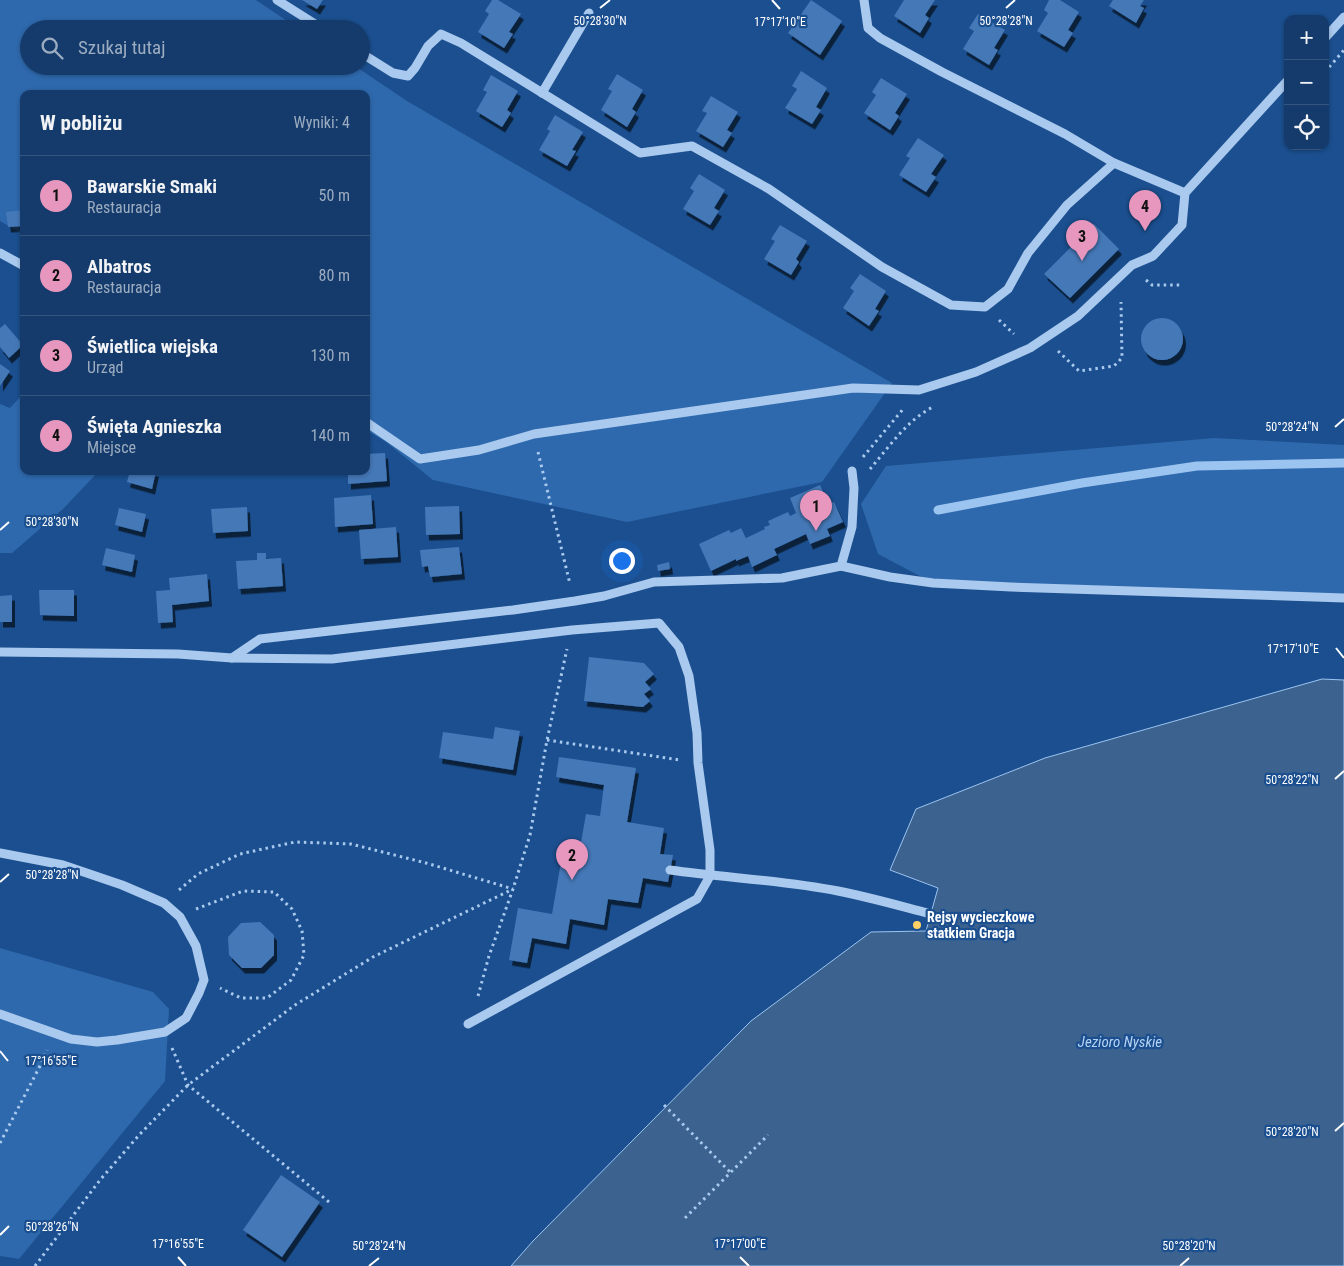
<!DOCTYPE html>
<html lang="pl">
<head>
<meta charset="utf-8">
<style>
	body { margin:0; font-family:"Roboto Condensed",sans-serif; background:#1d4271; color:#f1f3f6 }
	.controls { position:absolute; right:15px; top:15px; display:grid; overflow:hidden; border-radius:10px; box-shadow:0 1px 4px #0004 }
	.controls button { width:45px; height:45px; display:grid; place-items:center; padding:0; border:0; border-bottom:1px solid #33557e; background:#143b6b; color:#f1f3f6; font:25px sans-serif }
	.you { position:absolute; left:621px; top:560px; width:18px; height:18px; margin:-12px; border:4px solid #fff; border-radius:50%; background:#1a73e8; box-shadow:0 0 0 8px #1a73e833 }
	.badge { display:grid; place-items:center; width:32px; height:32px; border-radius:50%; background:#e797bd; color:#111; font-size:16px; font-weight:700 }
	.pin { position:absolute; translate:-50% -41px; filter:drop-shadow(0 1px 2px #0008) }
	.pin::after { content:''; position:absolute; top:26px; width:18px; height:15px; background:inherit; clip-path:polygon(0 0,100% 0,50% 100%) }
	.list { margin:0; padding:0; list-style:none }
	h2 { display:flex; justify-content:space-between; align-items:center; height:65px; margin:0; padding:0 20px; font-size:21px }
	h2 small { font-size:16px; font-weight:400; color:#9dadc1 }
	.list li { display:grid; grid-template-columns:32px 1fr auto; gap:15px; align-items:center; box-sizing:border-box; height:80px; padding:0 20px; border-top:1px solid #33557e }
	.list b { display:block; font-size:19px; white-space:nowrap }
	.list p { margin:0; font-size:16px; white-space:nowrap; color:#9dadc1 }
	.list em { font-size:16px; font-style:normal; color:#9dadc1 }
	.icon { flex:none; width:28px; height:28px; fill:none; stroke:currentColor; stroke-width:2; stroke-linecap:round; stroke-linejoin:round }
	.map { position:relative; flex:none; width:1344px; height:1266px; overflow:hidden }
	.search { position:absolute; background:#143b6b; box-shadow:0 1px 4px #0004; left:20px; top:20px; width:350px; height:55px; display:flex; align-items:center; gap:12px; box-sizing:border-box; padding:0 18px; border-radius:28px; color:#9dadc1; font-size:19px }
	.panel { position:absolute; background:#143b6b; box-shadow:0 1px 4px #0004; left:20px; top:90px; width:350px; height:385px; border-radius:10px }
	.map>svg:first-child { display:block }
</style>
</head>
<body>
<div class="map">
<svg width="1344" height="1266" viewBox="0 0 1344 1266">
	<defs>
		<filter id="shadow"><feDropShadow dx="3" dy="5.5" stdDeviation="0" flood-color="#0009"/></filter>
	</defs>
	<rect width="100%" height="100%" fill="#1b4f8f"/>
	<!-- green -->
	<g fill="#2e69ad">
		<polygon points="0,0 256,0 299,29 29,29 29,66 355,66 407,101 892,383 822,482 627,522 433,480 386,442 366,430 366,94 24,94 24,235 0,221"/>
		<polygon points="24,393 24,471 99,471 63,509 12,553 0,553 0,404 10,408"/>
		<polygon points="1214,438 1344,445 1344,598 933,583 878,554 861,504 886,466"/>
		<polygon points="0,948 153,992 169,1009 165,1081 19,1259 0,1256"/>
	</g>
	<!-- water -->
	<polygon fill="#3c6290" stroke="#9cc4f0" points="1322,679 1344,680 1344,1266 511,1266 533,1241 751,1021 871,932 926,931 938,888 890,870 916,809 1045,758"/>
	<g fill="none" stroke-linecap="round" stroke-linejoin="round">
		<!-- stream -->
		<polyline stroke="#9cc4f0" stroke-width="9" points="938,510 1082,483 1197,466 1344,463"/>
	</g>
	<!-- building -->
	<g fill="#4478b7" filter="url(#shadow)">
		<polygon points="302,0 323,0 317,9"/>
		<polygon points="492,0 498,0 521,14 509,32 513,34 504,48 478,32 489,14 485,11"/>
		<polygon points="811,0 842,21 820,55 788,33"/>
		<polygon points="904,0 935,0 925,15 929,18 920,33 894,16"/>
		<polygon points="1049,0 1060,0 1079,12 1068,30 1073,33 1064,47 1037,31 1048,13 1044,10"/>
		<polygon points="1113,0 1144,0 1140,6 1144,8 1136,23 1109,6"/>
		<polygon points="978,14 1005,30 994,48 998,50 989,65 963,49 974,31 969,28"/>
		<polygon points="801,71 827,88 816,107 821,110 812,124 785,108 797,89 792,86"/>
		<polygon points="617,74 643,90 632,109 636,112 627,127 601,110 612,91 608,89"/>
		<polygon points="491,75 518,91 507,110 511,113 502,127 476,111 487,92 483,90"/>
		<polygon points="881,78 907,94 895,113 899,116 890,130 864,113 876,95 872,92"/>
		<polygon points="711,96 738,112 727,130 732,133 723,147 696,131 707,113 702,111"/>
		<polygon points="555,115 583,132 572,150 576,151 567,166 539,150 550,131 547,129"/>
		<polygon points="918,138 944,155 931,174 936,177 926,192 899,175 910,158 906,156"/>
		<polygon points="699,174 725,190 714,208 719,211 710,225 683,209 694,191 690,188"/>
		<polygon points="24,210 24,226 8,227 6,212"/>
		<polygon points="1094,224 1119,249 1070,298 1044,274"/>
		<polygon points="780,225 807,241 796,259 799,262 791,275 764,259 775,241 771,239"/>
		<polygon points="860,274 886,291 875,309 879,311 869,326 843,308 854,291 850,288"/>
		<circle cx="1162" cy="339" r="21"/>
		<polygon points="5,324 23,345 9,358 0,347 0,328"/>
		<polygon points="0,364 10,371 0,386"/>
		<polygon points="385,453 387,481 348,484 348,471 366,471 366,454"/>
		<polygon points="130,471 156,471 152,489 127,482"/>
		<polygon points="820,485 829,504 834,502 843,522 827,529 830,536 810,544 806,534 774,549 777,555 752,567 748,556 736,561 736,559 711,571 699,544 729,530 731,533 741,528 746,538 765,529 764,527 770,525 768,521 788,512 790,516 796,513 790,498"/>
		<polygon points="371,495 373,524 335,527 334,498"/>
		<polygon points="459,506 460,534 426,535 425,507"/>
		<polygon points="247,507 248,531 213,533 211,509"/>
		<polygon points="119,508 146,514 142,532 115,525"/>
		<polygon points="396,527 398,557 361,559 359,530"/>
		<polygon points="459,547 462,574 430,577 428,566 422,567 420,550"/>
		<polygon points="106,548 135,555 132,572 102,565"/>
		<polygon points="257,553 266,553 266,559 281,558 283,586 238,589 236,561 257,560"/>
		<polygon points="669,562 670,569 658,571 657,565"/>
		<polygon points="207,574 209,601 172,605 173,622 158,623 156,591 170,590 169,578"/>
		<polygon points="39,590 74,590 74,616 40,615"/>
		<polygon points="12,595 12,622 0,622 0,596"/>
		<polygon points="589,657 644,663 654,674 645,682 651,689 644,694 650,701 643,707 584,701"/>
		<polygon points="495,727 520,731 513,770 439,758 443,732 493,739"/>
		<polygon points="559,757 636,768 627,822 664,828 660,854 673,855 668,882 643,878 638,903 608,899 604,925 570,919 566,944 532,938 527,963 509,960 518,908 552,914 561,862 577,865 586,814 600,816 604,785 556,777"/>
		<polygon points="260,922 274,935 274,955 261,968 242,968 229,955 228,937 241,923"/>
		<polygon points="281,1175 320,1202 282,1257 243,1230"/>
	</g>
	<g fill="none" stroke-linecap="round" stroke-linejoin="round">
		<!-- path -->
		<g stroke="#a9c9ee" stroke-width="3" stroke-dasharray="2.5 4" stroke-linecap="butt">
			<polyline points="1325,72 1344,50"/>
			<polyline points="1146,280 1152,285 1183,285"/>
			<polyline points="999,320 1014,334"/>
			<polyline points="1058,351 1079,371 1114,366 1122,358 1121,302"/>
			<polyline points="538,452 570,584"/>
			<polyline points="863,457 904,408"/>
			<path d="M870,469C889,447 907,420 933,407"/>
			<polyline points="547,740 680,760"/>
			<polyline points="179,890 198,874 240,854 295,842 351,844 426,863 513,889"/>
			<polyline points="196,909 243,891 274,892 292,909 302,931 304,955 291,980 267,998 241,998 220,988"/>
			<polyline points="478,996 489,956 513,889 530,835 547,740 567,649"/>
			<polyline points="172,1048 188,1085 329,1202"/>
			<polyline points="664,1105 731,1173"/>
			<polyline points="0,1143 41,1064 47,1050"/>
			<polyline points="685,1218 768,1135"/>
			<polyline points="35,1266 100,1180 140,1134 188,1085 295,1005 373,957 513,889"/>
		</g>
		<!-- minor -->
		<g stroke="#a9c9ee" stroke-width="9">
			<polyline points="277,0 323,29"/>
			<polyline points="864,0 868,28 880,38 942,72 1065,134 1114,163 1185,193"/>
			<polyline points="1325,38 1344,17"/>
			<polyline points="361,53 393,73 408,76 415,68 428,46 441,34 461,43 640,153 692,146 769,189 882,267 951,305 985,307 1008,289 1028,253 1067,205 1114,163"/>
			<polyline points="542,93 589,13"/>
			<polyline points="0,253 24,266"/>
			<polyline points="366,422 420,459 479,450 534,434 853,388 919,390 976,372 1030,348 1078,316 1132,265 1153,256 1182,225 1185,193 1288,80"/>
			<polyline points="841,566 890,577 933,583 1011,587 1344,598"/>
			<polyline points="0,652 178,654 232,658 332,659 572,630 659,623 679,647 689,676 697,733 698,763 710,850 710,876 697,899 468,1024"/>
			<polyline points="232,658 260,639 513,610 575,601 604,596 654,582 782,578 841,566 852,527 854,488 852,471"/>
			<polyline points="0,853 63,865 122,885 164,903 180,917 196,946 204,980 199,993 186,1018 165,1032 117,1040 97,1042 71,1039 0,1014"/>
			<path d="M670,870C726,878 782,880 838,891C869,897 900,906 931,914"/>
		</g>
	</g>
	<!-- ticks -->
	<path fill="none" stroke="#fff" stroke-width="2" d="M772,0L780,9M600,8L610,0M1006,8L1015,0M1335,427L1344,419M0,530L9,522M1336,648L1344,658M1335,779L1344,771M0,882L9,874M0,1051L8,1061M1335,1131L1344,1123M0,1235L9,1226M178,1257L186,1266M740,1257L749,1266M369,1266L379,1258M1180,1266L1189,1258"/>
	<!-- markers -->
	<circle fill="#ffd166" stroke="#1b4f8f" stroke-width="2" cx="917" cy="925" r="5"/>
	<g text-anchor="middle" stroke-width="4.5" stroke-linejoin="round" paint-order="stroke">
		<!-- poi labels -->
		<g font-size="14" font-weight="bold" fill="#fff" stroke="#1b4f8f" text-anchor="start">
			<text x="927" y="922">Rejsy wycieczkowe<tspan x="927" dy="16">statkiem Gracja</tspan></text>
		</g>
		<!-- water labels -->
		<g font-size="15" font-style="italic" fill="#b5d3f5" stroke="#1b4f8f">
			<text x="1120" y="1047">Jezioro Nyskie</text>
		</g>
	</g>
	<g font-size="12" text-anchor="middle" fill="#fff" stroke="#1b4f8f" stroke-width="4.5" stroke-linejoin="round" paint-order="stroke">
		<text x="1006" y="25">50°28'28"N</text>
		<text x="600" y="25">50°28'30"N</text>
		<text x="780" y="26">17°17'10"E</text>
		<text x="1292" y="431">50°28'24"N</text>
		<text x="52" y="526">50°28'30"N</text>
		<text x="1293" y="653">17°17'10"E</text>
		<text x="1292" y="784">50°28'22"N</text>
		<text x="52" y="879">50°28'28"N</text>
		<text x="51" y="1065">17°16'55"E</text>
		<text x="1292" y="1136">50°28'20"N</text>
		<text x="52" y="1231">50°28'26"N</text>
		<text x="178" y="1248">17°16'55"E</text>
		<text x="740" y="1248">17°17'00"E</text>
		<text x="379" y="1250">50°28'24"N</text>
		<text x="1189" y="1250">50°28'20"N</text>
	</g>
</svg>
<div class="controls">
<button>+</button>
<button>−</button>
<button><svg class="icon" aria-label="locate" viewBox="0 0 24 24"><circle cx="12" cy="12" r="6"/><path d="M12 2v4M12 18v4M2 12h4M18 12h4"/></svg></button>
</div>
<div class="you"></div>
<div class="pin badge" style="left:816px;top:531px">1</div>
<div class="pin badge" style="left:572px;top:880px">2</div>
<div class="pin badge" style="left:1082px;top:261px">3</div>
<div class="pin badge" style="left:1145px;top:231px">4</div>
<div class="search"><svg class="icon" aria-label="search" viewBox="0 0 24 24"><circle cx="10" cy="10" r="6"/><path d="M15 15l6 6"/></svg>Szukaj tutaj</div>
<section class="panel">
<h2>W pobliżu<small>Wyniki: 4</small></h2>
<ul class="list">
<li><span class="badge">1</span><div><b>Bawarskie Smaki</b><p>Restauracja</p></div><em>50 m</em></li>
<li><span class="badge">2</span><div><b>Albatros</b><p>Restauracja</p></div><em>80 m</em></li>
<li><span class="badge">3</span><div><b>Świetlica wiejska</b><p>Urząd</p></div><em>130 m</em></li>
<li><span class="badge">4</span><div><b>Święta Agnieszka</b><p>Miejsce</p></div><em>140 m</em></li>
</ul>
</section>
</div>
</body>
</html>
